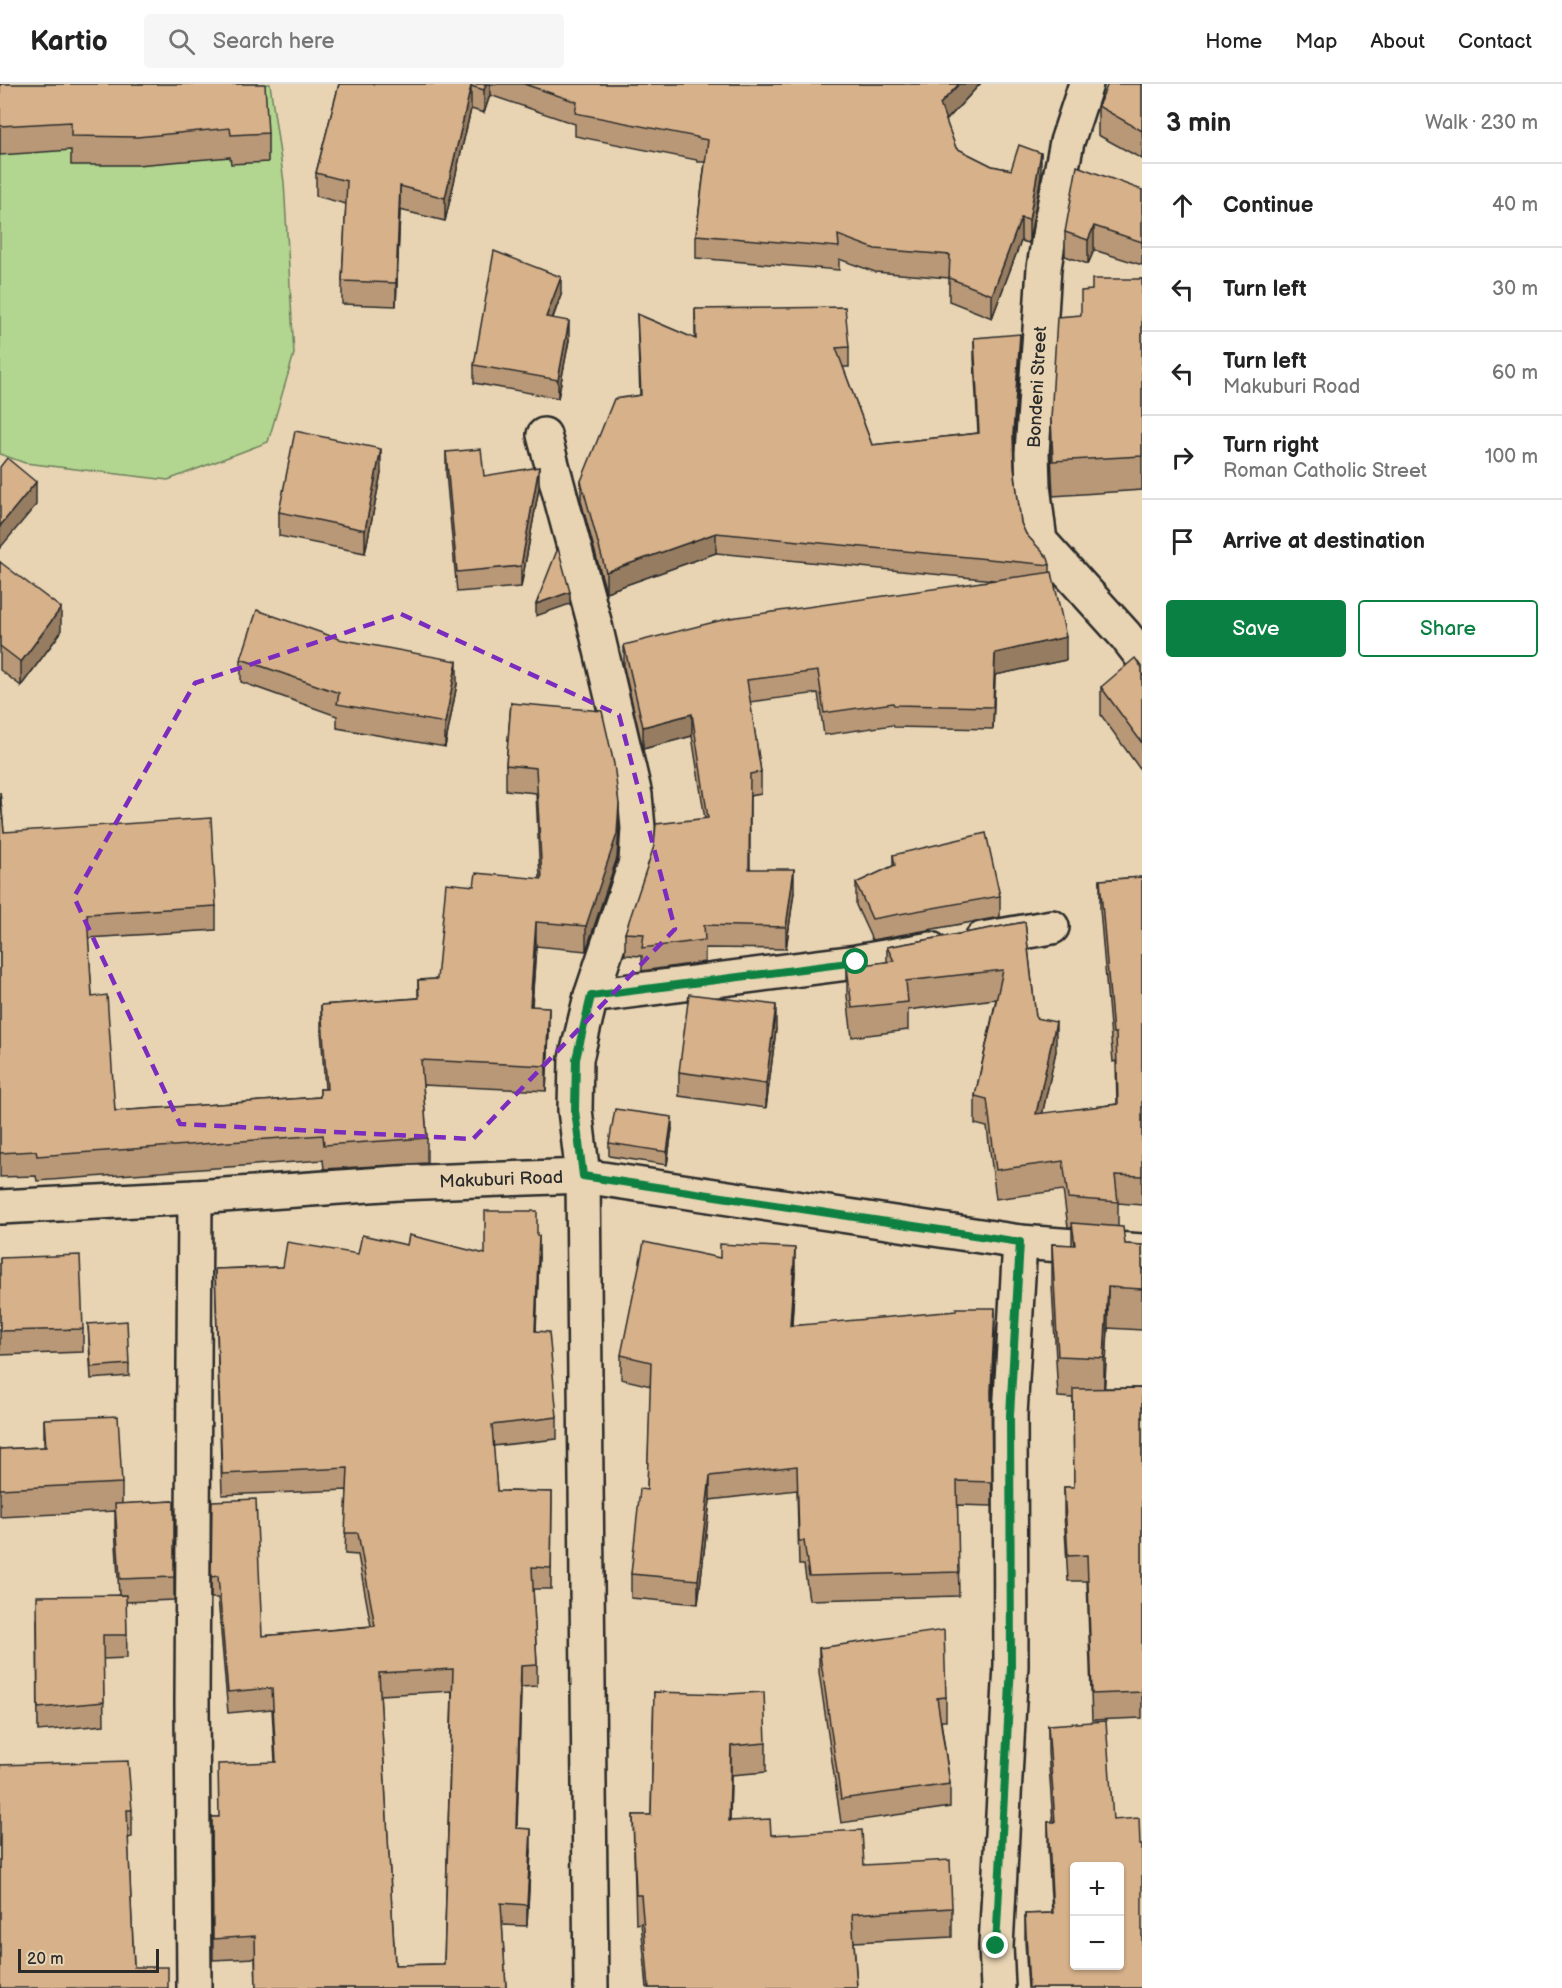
<!DOCTYPE html>
<html lang="en">
<head>
<meta charset="utf-8">
<style>
	body { margin:0; font-family:"Balsamiq Sans",sans-serif; background:#f6f6f6; color:#222 }
	.controls { position:absolute; right:18px; bottom:18px; display:grid; overflow:hidden; border-radius:6px; box-shadow:0 2px 4px #0004 }
	.controls button { width:54px; height:54px; display:grid; place-items:center; padding:0; border:0; border-bottom:2px solid #e0e0e0; background:#fff; color:#222; font:30px sans-serif }
	.scale { position:absolute; left:18px; bottom:15px; width:141px; box-sizing:border-box; padding-left:6px; border:3px solid #2b2b2b; border-top:0; font-size:16px; line-height:21px; white-space:nowrap; color:#2b2b2b; -webkit-text-stroke:4px #e8d4b2; paint-order:stroke }
	.stop { position:absolute; width:18px; height:18px; margin:-14px; border:4px solid #0b8043; border-radius:50%; background:#fff }
	.stop.end { background:#0b8043; border-color:#fff; box-shadow:0 2px 6px #0008 }
	.list { margin:0; padding:0; list-style:none }
	h2 { display:flex; justify-content:space-between; align-items:center; height:78px; margin:0; padding:0 24px; font-size:26px }
	h2 small { font-size:20px; font-weight:400; color:#767676 }
	.list li { display:grid; grid-template-columns:39px 1fr auto; gap:18px; align-items:center; box-sizing:border-box; height:84px; padding:0 24px; border-top:2px solid #e0e0e0 }
	.list b { display:block; font-size:22px; white-space:nowrap }
	.list p { margin:0; font-size:20px; white-space:nowrap; color:#767676 }
	.list em { font-size:20px; font-style:normal; color:#767676 }
	.actions { display:flex; gap:12px; padding:18px 24px }
	.actions a { flex:1; padding:14px 0; border:2px solid #0b8043; border-radius:6px; text-align:center; font-size:21px; color:#0b8043 }
	.actions .main { background:#0b8043; color:#fff }
	.icon { flex:none; width:33px; height:33px; fill:none; stroke:currentColor; stroke-width:2; stroke-linecap:round; stroke-linejoin:round }
	.map { position:relative; flex:none; width:1142px; height:1904px; overflow:hidden }
	header { display:flex; align-items:center; gap:36px; box-sizing:border-box; height:84px; padding:0 30px; background:#fff; border-bottom:2px solid #e0e0e0 }
	header strong { font-size:28px }
	nav { display:flex; gap:33px; margin-inline-start:auto; font-size:21px }
	.search { width:420px; height:54px; background:#f6f6f6; display:flex; align-items:center; gap:15px; box-sizing:border-box; padding:0 21px; border-radius:6px; color:#767676; font-size:22px }
	main { display:flex }
	aside { flex:1; background:#fff }
	.map>svg:first-child { display:block }
</style>
</head>
<body>
<header>
<strong>Kartio</strong>
<div class="search"><svg class="icon" aria-label="search" viewBox="0 0 24 24"><circle cx="10" cy="10" r="6"/><path d="M15 15l6 6"/></svg>Search here</div>
<nav><a>Home</a><a>Map</a><a>About</a><a>Contact</a></nav>
</header>
<main>
<div class="map">
<svg width="1142" height="1904" viewBox="0 0 1142 1904">
	<rect width="100%" height="100%" fill="#e8d4b2"/>
	<filter id="ink" filterUnits="userSpaceOnUse"><feTurbulence type="fractalNoise" baseFrequency=".0167" numOctaves="2"/><feDisplacementMap in="SourceGraphic" scale="12" xChannelSelector="R" yChannelSelector="G"/><feConvolveMatrix kernelMatrix="1 2 1 2 8 2 1 2 1" color-interpolation-filters="sRGB"/></filter>
	<g filter="url(#ink)">
		<!-- green -->
		<polygon fill="#b2d58f" stroke="#6e805d" stroke-width="1.5" points="0,0 270,0 284,98 294,270 268,358 168,396 25,379 0,370"/>
		<g fill="none" stroke-linecap="round" stroke-linejoin="round">
			<defs>
				<g id="street">
					<polyline points="1086,0 1067,58 1052,133 1044,184 1032,369 1033,402 1040,457 1125,551 1142,573"/>
					<polyline points="544,351 595,541 635,711 638,744 636,778 591,912 576,975 575,1026 583,1092 591,1904"/>
					<polyline points="982,855 1052,843"/>
					<polyline points="591,912 856,878 931,865"/>
					<polyline points="194,1904 192,1619 195,1113"/>
					<polyline points="998,1904 996,1862 1011,1581 1010,1331 1020,1158"/>
				</g>
				<g id="secondary">
					<path id="s1" d="M0,1123L195,1113L398,1099L583,1092L1020,1158L1142,1167"/>
				</g>
			</defs>
			<!-- street casing -->
			<use href="#street" stroke="#2b2b2b" stroke-width="38"/>
			<!-- secondary casing -->
			<use href="#secondary" stroke="#2b2b2b" stroke-width="38"/>
			<!-- street -->
			<use href="#street" stroke="#e8d4b2" stroke-width="33"/>
			<!-- secondary -->
			<use href="#secondary" stroke="#e8d4b2" stroke-width="33"/>
		</g>
		<!-- wall -->
		<g fill="#b89877" stroke="#2b2b2b" stroke-width="1.5" fill-rule="evenodd">
			<polygon points="0,0 268,49 268,78 231,80 230,73 137,81 71,81 71,66 0,71"/>
			<polygon points="339,0 980,0 946,37 956,64 992,82 1041,92 1029,159 1021,157 992,234 949,217 949,194 875,188 839,175 839,186 696,174 696,151 705,78 697,78 697,76 575,52 575,40 490,11 484,29 471,25 445,137 400,126 396,222 342,220 342,197 346,120 316,112 316,89"/>
			<polygon points="1142,0 1142,75 1098,51 1098,22"/>
			<polygon points="1142,106 1142,181 1094,166 1088,180 1065,172 1065,148"/>
			<polygon points="1142,195 1142,406 1053,412 1051,369 1051,335 1081,231 1092,206"/>
			<polygon points="561,211 553,234 569,256 558,314 474,299 474,281"/>
			<polygon points="695,225 849,263 849,283 843,283 872,361 978,349 974,274 974,254 1020,270 1014,363 1014,384 1021,439 1026,450 1050,481 1050,488 1066,576 995,591 993,645 894,643 893,641 824,651 818,609 750,618 761,688 761,710 750,712 750,785 794,808 786,865 705,864 705,878 642,887 642,872 625,871 625,849 705,735 692,652 643,665 624,584 624,561 994,496 716,469 606,508 581,417 581,397 640,311 637,230 695,255"/>
			<polygon points="446,368 484,392 539,404 521,503 457,508 446,389"/>
			<polygon points="381,389 365,469 279,452 279,428"/>
			<polygon points="0,478 61,548 21,602 0,586"/>
			<polygon points="241,575 457,600 445,663 337,644 337,632 241,598"/>
			<polygon points="1142,584 1142,688 1101,631 1101,603"/>
			<polygon points="511,619 619,744 617,774 586,867 536,862 532,922 549,947 546,1007 423,1001 427,1054 427,1079 324,1085 323,1076 37,1097 36,1092 0,1093 0,708 4,748 216,822 216,846 88,854 92,913 115,1027 320,1013 320,1005 325,1005 321,946 321,921 418,914 418,896 437,895 474,802 540,795 536,709 506,706 506,681"/>
			<polygon points="893,771 1000,812 1000,833 872,856 856,821 856,799 893,782"/>
			<polygon points="1142,793 1142,1121 1118,1119 1118,1143 1125,1160 1142,1161 1142,1246 1108,1244 1104,1304 1142,1304 1142,1634 1092,1636 1087,1497 1068,1497 1064,1429 1064,1403 1074,1403 1073,1314 1058,1313 1052,1201 1052,1160 1072,1161 1072,1143 1068,1143 1063,1106 996,1115 987,1043 975,1040 975,1012 996,915 908,926 908,946 852,953 847,912 847,883 887,878 887,863 1025,838 1036,934 1056,967 1042,1030 1117,1020 1116,977 1113,978 1100,825 1100,796"/>
			<polygon points="776,945 766,1024 679,1012 679,988"/>
			<polygon points="672,1045 667,1081 609,1072 609,1059"/>
			<path d="M537,1152L539,1173L536,1247L557,1333V1355L493,1362L497,1407L552,1408L551,1505H533L537,1581V1602L521,1603L517,1744L531,1766L527,1842L502,1841L506,1904H256L255,1874L213,1876L212,1733H219L275,1678L272,1625L228,1629L218,1514H211L212,1417L262,1552L371,1542L358,1471L345,1470L347,1406L222,1411L215,1185L283,1183L407,1161L485,1170ZM452,1607L444,1880L395,1881L380,1611Z"/>
			<polygon points="0,1174 83,1245 83,1268 0,1271"/>
			<polygon points="720,1174 795,1188 792,1241 995,1248 991,1329 992,1422 957,1421 959,1512 809,1516 804,1481 799,1481 797,1406 710,1416 698,1520 631,1514 631,1490 647,1406 651,1302 621,1295 621,1271"/>
			<polygon points="88,1240 129,1280 129,1292 91,1295"/>
			<polygon points="44,1335 122,1399 122,1420 174,1417 174,1516 126,1518 127,1574 103,1575 104,1641 38,1647 37,1535 119,1511 115,1443 115,1427 0,1433 0,1365 44,1363"/>
			<polygon points="819,1564 946,1613 946,1637 941,1637 950,1700 950,1723 841,1739 819,1588"/>
			<polygon points="654,1608 766,1659 766,1688 731,1691 730,1737 864,1781 952,1824 952,1853 854,1858 857,1904 647,1904 641,1839 636,1840 633,1731 651,1731"/>
			<polygon points="1048,1641 1113,1736 1142,1904 1028,1904 1025,1857 1025,1830 1052,1829 1048,1765 1048,1738 1053,1738 1048,1668"/>
			<polygon points="0,1681 132,1726 132,1753 128,1754 134,1883 0,1904"/>
		</g>
		<!-- shaded-wall -->
		<g fill="#967c61" stroke="#2b2b2b" stroke-width="1.5">
			<polygon points="486,0 490,0 490,11 484,29 484,6"/>
			<polygon points="959,0 980,0 940,43 940,20"/>
			<polygon points="471,2 471,25 445,137 445,114"/>
			<polygon points="1041,69 1041,92 1029,159 1029,136"/>
			<polygon points="400,102 400,126 396,222 396,199"/>
			<polygon points="1021,134 1021,157 992,234 992,211"/>
			<polygon points="1094,142 1094,166 1088,180 1088,156"/>
			<polygon points="561,193 561,211 546,251 546,233"/>
			<polygon points="569,237 569,256 558,314 558,296"/>
			<polygon points="1020,250 1020,270 1013,370 1013,350"/>
			<polygon points="381,365 381,389 365,469 365,446"/>
			<polygon points="539,383 539,404 521,503 521,482"/>
			<polygon points="36,398 36,421 0,464 0,442"/>
			<polygon points="716,449 716,469 606,508 606,488"/>
			<polygon points="570,508 570,520 536,532 536,520"/>
			<polygon points="61,524 61,548 21,602 21,578"/>
			<polygon points="1066,553 1066,576 995,591 993,645 995,569"/>
			<polygon points="457,577 457,600 445,663 445,639"/>
			<polygon points="692,630 692,652 643,665 643,643"/>
			<polygon points="619,720 619,744 617,774 586,867 586,842"/>
			<polygon points="794,785 794,808 786,865 786,843"/>
			<polygon points="536,838 536,862 530,946 530,922"/>
			<polygon points="776,921 776,945 766,1024 766,1000"/>
			<polygon points="549,923 549,947 546,1007 546,982"/>
			<polygon points="1056,938 1056,967 1036,1059 1036,1030"/>
			<polygon points="672,1033 672,1045 667,1081 667,1068"/>
			<polygon points="539,1152 539,1173 535,1268 535,1247"/>
			<polygon points="795,1164 795,1188 790,1266 790,1242"/>
			<polygon points="1108,1203 1108,1244 1104,1315 1104,1274"/>
			<polygon points="995,1224 995,1248 991,1331 991,1307"/>
			<polygon points="710,1392 710,1416 698,1520 698,1496"/>
			<polygon points="521,1582 521,1603 516,1766 516,1744"/>
			<polygon points="731,1662 731,1691 729,1766 729,1737"/>
			<polygon points="531,1745 531,1766 527,1842 527,1821"/>
		</g>
		<!-- building -->
		<g fill="#d6b18a" stroke="#2b2b2b" stroke-width="1.5" fill-rule="evenodd">
			<polygon points="0,0 265,0 268,49 231,51 230,44 137,53 71,52 71,38 0,42"/>
			<polygon points="339,0 486,0 484,6 471,2 445,114 400,102 396,199 342,197 347,97 316,89"/>
			<polygon points="524,0 959,0 940,20 956,64 992,82 1011,86 1019,61 1041,69 1029,136 1021,134 992,211 949,194 950,171 875,165 838,151 839,163 696,151 708,56 697,54 697,53 575,29 577,18"/>
			<polygon points="1108,0 1142,0 1142,47 1098,22"/>
			<polygon points="1077,82 1142,106 1142,158 1094,142 1088,156 1065,148"/>
			<polygon points="494,167 561,193 546,233 569,237 558,296 474,281"/>
			<polygon points="1092,195 1142,195 1142,372 1053,377 1051,335 1057,233 1081,231 1081,207 1092,206"/>
			<polygon points="845,223 849,263 836,264 872,361 979,349 974,254 1020,250 1013,350 1014,384 1021,439 1026,450 1048,474 1050,481 716,449 606,488 581,397 614,315 641,311 637,230 696,255 695,225"/>
			<polygon points="295,347 381,365 365,446 279,428"/>
			<polygon points="481,365 484,392 539,383 521,482 457,488 446,368"/>
			<polygon points="7,374 36,398 0,442 0,383"/>
			<polygon points="558,464 570,508 536,520"/>
			<polygon points="0,478 61,524 21,578 0,562"/>
			<polygon points="1052,488 1066,553 995,569 993,623 894,621 893,619 824,629 818,587 747,596 761,688 750,690 749,785 794,785 786,843 704,841 705,856 642,864 644,850 625,849 654,762 656,740 708,734 692,630 643,643 624,561 730,534"/>
			<polygon points="257,526 339,555 457,577 445,639 337,620 339,609 241,575"/>
			<polygon points="1135,574 1142,584 1142,659 1101,603"/>
			<polygon points="511,619 602,627 614,680 619,720 617,750 586,842 536,838 530,922 549,923 546,982 421,976 427,1054 324,1061 323,1051 37,1072 36,1067 0,1069 0,708 4,748 211,734 216,822 87,830 92,913 107,911 115,1027 320,1013 320,1005 327,1005 321,921 419,914 418,896 437,895 446,799 474,802 476,789 542,795 536,684 506,681"/>
			<polygon points="986,749 1000,812 872,835 856,799 895,781 893,771"/>
			<polygon points="1142,793 1142,1092 1115,1091 1118,1118 1068,1114 1063,1077 996,1086 987,1015 975,1012 1003,886 906,897 908,918 852,924 847,883 894,877 887,863 1025,838 1036,934 1056,938 1036,1030 1118,1020 1116,949 1113,949 1100,796"/>
			<polygon points="689,910 776,921 766,1000 679,988"/>
			<polygon points="615,1025 672,1033 667,1068 609,1059"/>
			<path d="M485,1127H537V1152H539L535,1247L549,1248L557,1333L492,1341L497,1407L552,1408L551,1484L532,1483L537,1581L521,1582L516,1744L531,1745L527,1821L501,1819L506,1904H256L255,1852L213,1855L212,1733H219L218,1680L276,1678L272,1604L228,1608L218,1492L211,1493L212,1417L256,1415L262,1552L375,1542L358,1449H345L348,1384L222,1390L215,1185L283,1183L287,1158L358,1170L362,1151L407,1161L409,1151L485,1170ZM453,1585L444,1880L395,1881L379,1589Z"/>
			<polygon points="1072,1139 1123,1143 1125,1160 1142,1161 1142,1205 1108,1203 1104,1274 1058,1272 1052,1160 1075,1161"/>
			<polygon points="644,1158 720,1174 720,1160 795,1164 790,1242 956,1227 956,1224 995,1224 991,1307 992,1398 957,1397 959,1488 809,1492 804,1457 799,1457 797,1382 710,1392 698,1496 631,1490 640,1405 647,1406 651,1278 621,1271"/>
			<polygon points="80,1171 83,1245 0,1247 0,1174"/>
			<polygon points="127,1237 129,1280 91,1283 88,1240"/>
			<polygon points="1142,1304 1142,1608 1092,1610 1087,1471 1068,1472 1064,1403 1074,1403 1073,1305"/>
			<polygon points="118,1332 122,1399 0,1405 0,1365 46,1363 44,1335"/>
			<polygon points="174,1417 174,1493 120,1495 115,1420"/>
			<polygon points="126,1511 127,1551 103,1551 104,1618 38,1624 37,1512"/>
			<polygon points="944,1546 946,1613 937,1614 950,1700 841,1715 819,1564"/>
			<polygon points="654,1608 728,1610 764,1608 766,1659 731,1662 729,1737 770,1735 771,1751 862,1746 864,1781 950,1776 952,1824 852,1830 857,1904 649,1904 641,1811 636,1811 633,1731 651,1731"/>
			<path d="M1106,1637L1113,1736L1139,1734L1140,1761H1142V1904H1029L1025,1830L1053,1829L1048,1738H1055L1048,1641ZM1074,1782H1119V1881H1074Z"/>
			<polygon points="128,1677 132,1726 127,1726 134,1883 168,1883 168,1904 0,1904 0,1681"/>
		</g>
	</g>
	<g fill="none" stroke-linecap="round" stroke-linejoin="round" filter="url(#ink)">
		<!-- route -->
		<polyline stroke="#0b8043" stroke-width="8" points="856,878 591,912 576,975 575,1026 583,1092 1020,1158 1010,1331 1011,1581 996,1862"/>
	</g>
	<!-- marked area -->
	<path fill="none" stroke="#7b2cbf" stroke-width="4.5" stroke-dasharray="12 8" stroke-linejoin="round" d="M401,530L619,631L675,845L473,1055L180,1040L74,813L195,599Z"/>
	<g text-anchor="middle" stroke-width="6" stroke-linejoin="round" paint-order="stroke">
		<!-- street labels -->
		<g font-size="18" fill="#2b2b2b" stroke="#e8d4b2">
			<text transform="translate(1037 303) rotate(-87)" y="6">Bondeni Street</text>
			<text dy="6" stroke="none"><textPath href="#s1" startOffset="502">Makuburi Road</textPath></text>
		</g>
	</g>
</svg>
<div class="controls">
<button>+</button>
<button>−</button>
</div>
<div class="scale">20 m</div>
<div class="stop" style="left:856px;top:878px"></div>
<div class="stop end" style="left:996px;top:1862px"></div>
</div>
<aside>
<h2>3 min<small>Walk · 230 m</small></h2>
<ul class="list">
<li><svg class="icon" aria-label="ahead" viewBox="0 0 24 24"><path d="M12 20V5M6 11l6-6 6 6"/></svg><div><b>Continue</b></div><em>40 m</em></li>
<li><svg class="icon" aria-label="left" viewBox="0 0 24 24"><path d="M17 20v-9H6M10 6l-5 5 5 5"/></svg><div><b>Turn left</b></div><em>30 m</em></li>
<li><svg class="icon" aria-label="left" viewBox="0 0 24 24"><path d="M17 20v-9H6M10 6l-5 5 5 5"/></svg><div><b>Turn left</b><p>Makuburi Road</p></div><em>60 m</em></li>
<li><svg class="icon" aria-label="right" viewBox="0 0 24 24"><path d="M7 20v-9h11M14 6l5 5-5 5"/></svg><div><b>Turn right</b><p>Roman Catholic Street</p></div><em>100 m</em></li>
<li><svg class="icon" aria-label="arrive" viewBox="0 0 24 24"><path d="M6 21V4h12l-3 4 3 4H6"/></svg><div><b>Arrive at destination</b></div></li>
</ul>
<div class="actions"><a class="main">Save</a><a>Share</a></div>
</aside>
</main>
</body>
</html>
